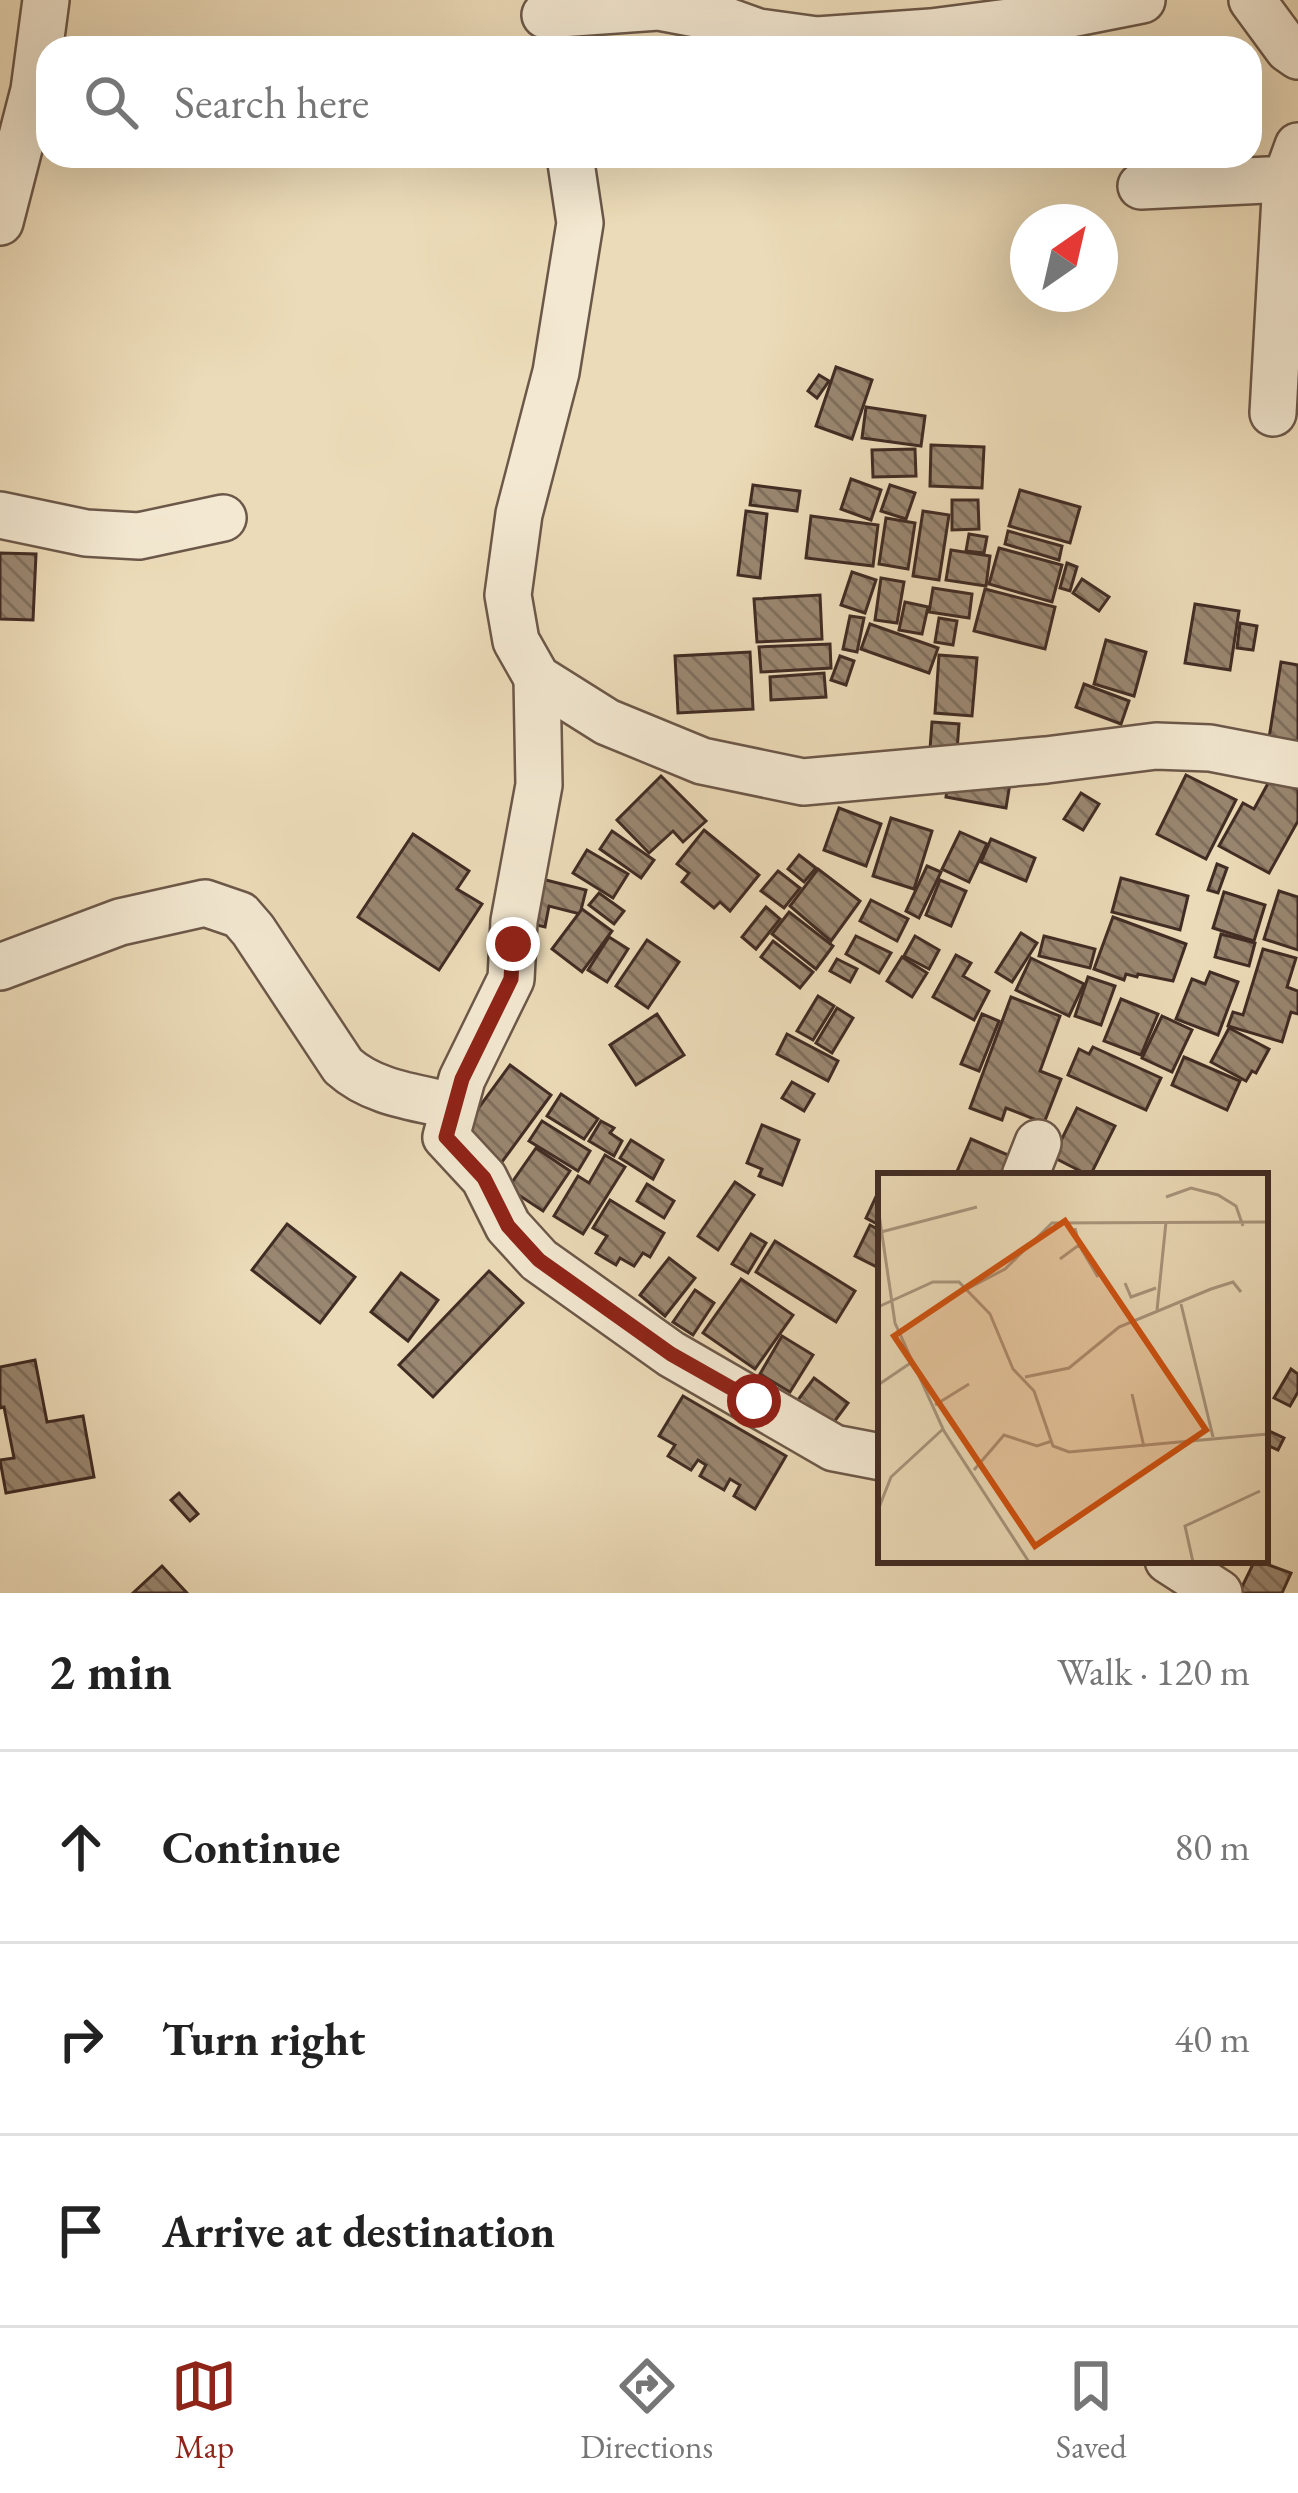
<!DOCTYPE html>
<html lang="en">
<head>
<meta charset="utf-8">
<style>
	body { margin:0; font-family:"EB Garamond",serif; background:#f6f6f6; color:#222 }
	.compass { position:absolute; left:1010px; top:204px; width:108px; height:108px; border-radius:50%; background:#fff; box-shadow:0 12px 48px #0002; rotate:34deg }
	.stop { position:absolute; width:36px; height:36px; margin:-27px; border:9px solid #8f2418; border-radius:50%; background:#fff }
	.stop.end { background:#8f2418; border-color:#fff; box-shadow:0 3px 12px #0008 }
	.list { margin:0; padding:0; list-style:none }
	h2 { display:flex; justify-content:space-between; align-items:center; height:156px; margin:0; padding:0 48px; font-size:51px }
	h2 small { font-size:39px; font-weight:400; color:#767676 }
	.list li { display:grid; grid-template-columns:78px 1fr auto; gap:36px; align-items:center; box-sizing:border-box; height:192px; padding:0 48px; border-top:3px solid #e0e0e0 }
	.list b { display:block; font-size:45px; white-space:nowrap }
	.list em { font-size:39px; font-style:normal; color:#767676 }
	.icon { flex:none; width:66px; height:66px; fill:none; stroke:currentColor; stroke-width:2; stroke-linecap:round; stroke-linejoin:round }
	.map { position:relative; flex:none; width:1298px; height:1593px; overflow:hidden }
	.search { position:absolute; background:#fff; box-shadow:0 12px 48px #0002; left:36px; right:36px; top:36px; height:132px; display:flex; align-items:center; gap:30px; box-sizing:border-box; padding:0 42px; border-radius:36px; color:#767676; font-size:45px }
	.sheet { height:732px; background:#fff }
	nav { display:flex; justify-content:space-around; align-items:center; box-sizing:border-box; height:168px; border-top:3px solid #e0e0e0; background:#fff; font-size:33px; color:#767676 }
	nav a { display:grid; justify-items:center; gap:6px }
	nav .on { color:#8f2418 }
	.map>svg:first-child { display:block }
</style>
</head>
<body>
<div class="map">
<svg width="1298" height="1593" viewBox="0 0 1298 1593">
	<defs>
		<pattern id="building-back-hatch" width="6" height="6" patternUnits="userSpaceOnUse" patternTransform="scale(3)"><rect width="6" height="6" fill="#9a8771"/><path d="M-1 5l2 2M0 0l6 6M5-1l2 2" fill="none" stroke="#7f6f5d"/></pattern>
	</defs>
	<rect width="100%" height="100%" fill="#ecdbb8"/>
	<filter id="stains"><feTurbulence type="fractalNoise" baseFrequency=".00167" numOctaves="4"/><feColorMatrix values="0 0 0 0 .2 0 0 0 0 .09 0 0 0 0 .02 0 0 0 .5 -.17"/></filter>
	<radialGradient id="worn" r=".72"><stop offset=".6" stop-color="#630" stop-opacity="0"/><stop offset="1" stop-color="#630" stop-opacity=".3"/></radialGradient>
	<!-- building -->
	<g fill="url(#building-back-hatch)" stroke="#412c24" stroke-width="3">
		<polygon points="836,367 872,380 852,439 816,426"/>
		<polygon points="819,375 829,381 817,398 808,391"/>
		<polygon points="866,407 925,416 921,446 862,438"/>
		<polygon points="931,445 984,447 982,488 930,486"/>
		<polygon points="915,449 916,476 873,477 872,450"/>
		<polygon points="851,479 881,490 871,520 841,509"/>
		<polygon points="753,485 800,491 797,511 750,505"/>
		<polygon points="890,485 915,493 906,519 881,511"/>
		<polygon points="1020,490 1080,507 1070,543 1009,526"/>
		<polygon points="952,500 978,500 979,529 952,530"/>
		<polygon points="746,511 767,514 760,578 738,575"/>
		<polygon points="923,511 949,515 939,580 913,576"/>
		<polygon points="811,516 878,525 873,566 806,558"/>
		<polygon points="886,518 915,523 908,569 879,564"/>
		<polygon points="1008,531 1062,546 1059,560 1005,544"/>
		<polygon points="969,534 987,537 984,553 966,551"/>
		<polygon points="999,548 1062,565 1052,602 989,584"/>
		<polygon points="951,550 990,556 986,586 946,580"/>
		<polygon points="0,553 36,554 33,620 0,619"/>
		<polygon points="1067,563 1077,567 1070,591 1060,588"/>
		<polygon points="852,572 876,580 865,613 841,605"/>
		<polygon points="881,578 904,582 897,623 875,620"/>
		<polygon points="1082,579 1109,597 1099,611 1073,593"/>
		<polygon points="933,588 972,594 969,618 929,612"/>
		<polygon points="985,589 1055,607 1045,649 974,631"/>
		<polygon points="820,595 822,639 757,642 754,599"/>
		<polygon points="905,602 928,607 922,634 899,630"/>
		<polygon points="1195,604 1239,611 1230,670 1185,663"/>
		<polygon points="850,616 864,618 857,652 843,649"/>
		<polygon points="939,618 957,621 953,645 935,642"/>
		<polygon points="1240,623 1257,626 1253,650 1237,648"/>
		<polygon points="870,624 938,648 929,673 861,649"/>
		<polygon points="1106,640 1146,652 1134,696 1094,684"/>
		<polygon points="830,644 831,668 761,672 759,647"/>
		<polygon points="750,652 753,709 678,713 675,656"/>
		<polygon points="939,655 977,658 972,716 935,713"/>
		<polygon points="840,656 854,661 846,685 831,680"/>
		<polygon points="1281,662 1298,665 1298,743 1269,738"/>
		<polygon points="824,673 826,697 771,700 770,677"/>
		<polygon points="1084,684 1129,701 1121,724 1076,707"/>
		<polygon points="932,722 959,724 957,751 930,749"/>
		<polygon points="950,772 1010,783 1006,808 946,797"/>
		<polygon points="1186,775 1236,800 1206,859 1157,834"/>
		<polygon points="661,776 706,821 683,842 673,831 649,853 617,820"/>
		<polygon points="1272,776 1298,790 1298,821 1269,873 1219,846 1243,803 1254,809"/>
		<polygon points="1081,793 1099,804 1083,830 1064,819"/>
		<polygon points="839,808 881,824 866,866 824,850"/>
		<polygon points="891,818 932,831 914,889 873,876"/>
		<polygon points="704,830 759,875 730,911 720,902 714,908 682,882 689,873 677,864"/>
		<polygon points="612,831 654,860 641,878 600,849"/>
		<polygon points="960,832 987,844 969,882 942,869"/>
		<polygon points="413,834 469,871 457,889 482,904 439,970 358,917"/>
		<polygon points="991,839 1035,858 1026,881 981,862"/>
		<polygon points="587,850 628,874 613,898 573,873"/>
		<polygon points="799,855 816,868 804,882 788,869"/>
		<polygon points="1217,864 1227,868 1218,893 1208,890"/>
		<polygon points="927,866 941,872 919,918 906,911"/>
		<polygon points="818,869 860,901 831,941 790,906"/>
		<polygon points="778,871 800,888 784,908 761,891"/>
		<polygon points="530,876 586,890 580,914 549,906 545,927 519,921"/>
		<polygon points="1121,878 1188,896 1180,930 1112,912"/>
		<polygon points="940,880 966,891 951,926 926,915"/>
		<polygon points="1279,891 1298,897 1298,950 1264,939"/>
		<polygon points="1224,892 1265,905 1254,941 1213,928"/>
		<polygon points="599,893 624,911 614,924 589,905"/>
		<polygon points="871,900 908,919 897,941 860,921"/>
		<polygon points="766,907 780,919 756,949 742,937"/>
		<polygon points="582,909 612,931 582,972 552,949"/>
		<polygon points="789,912 833,946 816,969 772,934"/>
		<polygon points="1113,917 1186,944 1173,981 1138,974 1137,977 1126,974 1124,980 1094,969"/>
		<polygon points="1021,933 1037,943 1012,982 996,972"/>
		<polygon points="1221,934 1255,943 1249,966 1215,957"/>
		<polygon points="856,936 891,953 879,973 846,954"/>
		<polygon points="915,936 939,950 929,969 904,956"/>
		<polygon points="1044,936 1095,949 1090,968 1039,956"/>
		<polygon points="609,937 628,949 607,982 588,970"/>
		<polygon points="647,940 679,962 648,1008 616,986"/>
		<polygon points="773,941 813,972 800,988 761,957"/>
		<polygon points="1263,949 1296,958 1287,987 1298,991 1298,1014 1291,1012 1282,1042 1228,1026 1233,1012 1243,1015"/>
		<polygon points="956,955 971,963 963,976 989,991 974,1020 933,997"/>
		<polygon points="902,957 927,973 912,997 887,981"/>
		<polygon points="1031,958 1084,984 1069,1016 1016,990"/>
		<polygon points="837,959 857,969 850,982 830,971"/>
		<polygon points="1210,972 1238,982 1218,1035 1176,1019 1192,979 1205,984"/>
		<polygon points="1088,977 1115,986 1101,1025 1075,1016"/>
		<polygon points="818,996 834,1006 813,1040 797,1031"/>
		<polygon points="1011,997 1060,1016 1040,1071 1061,1079 1044,1123 1006,1108 1002,1120 970,1108"/>
		<polygon points="1121,999 1158,1014 1141,1055 1104,1041"/>
		<polygon points="837,1008 853,1018 832,1053 816,1043"/>
		<polygon points="657,1014 684,1055 636,1085 610,1045"/>
		<polygon points="982,1014 999,1021 979,1071 961,1064"/>
		<polygon points="1162,1016 1192,1030 1172,1072 1142,1058"/>
		<polygon points="1229,1028 1269,1049 1256,1073 1252,1071 1246,1081 1211,1062"/>
		<polygon points="787,1034 838,1061 828,1081 777,1054"/>
		<polygon points="1093,1047 1161,1078 1146,1110 1068,1075 1079,1049 1089,1054"/>
		<polygon points="1184,1057 1240,1081 1227,1110 1172,1085"/>
		<polygon points="510,1065 551,1095 499,1166 458,1136"/>
		<polygon points="792,1082 814,1094 804,1111 782,1098"/>
		<polygon points="561,1094 598,1119 584,1139 547,1116"/>
		<polygon points="1077,1108 1115,1126 1090,1176 1053,1157"/>
		<polygon points="542,1121 590,1151 578,1171 529,1141"/>
		<polygon points="601,1121 614,1128 610,1133 622,1141 614,1156 589,1141"/>
		<polygon points="762,1125 799,1140 782,1185 759,1176 762,1169 747,1163"/>
		<polygon points="971,1139 1015,1158 1007,1176 955,1176"/>
		<polygon points="631,1140 663,1160 653,1179 620,1158"/>
		<polygon points="536,1148 570,1171 543,1211 508,1188"/>
		<polygon points="605,1155 625,1167 583,1234 554,1216 578,1176 589,1183"/>
		<polygon points="735,1182 754,1195 718,1250 698,1236"/>
		<polygon points="647,1184 674,1201 664,1218 637,1201"/>
		<polygon points="881,1186 881,1226 866,1218"/>
		<polygon points="610,1200 664,1233 650,1257 643,1253 634,1266 620,1258 616,1265 596,1253 607,1236 593,1228"/>
		<polygon points="287,1224 355,1277 320,1323 252,1270"/>
		<polygon points="870,1225 881,1231 881,1269 855,1256"/>
		<polygon points="751,1234 766,1243 748,1273 732,1264"/>
		<polygon points="775,1241 855,1291 836,1322 756,1272"/>
		<polygon points="669,1258 695,1278 665,1316 640,1295"/>
		<polygon points="489,1271 523,1303 433,1397 399,1365"/>
		<polygon points="401,1273 438,1300 408,1341 371,1312"/>
		<polygon points="741,1279 793,1315 755,1369 703,1333"/>
		<polygon points="695,1290 714,1303 693,1335 673,1322"/>
		<polygon points="782,1336 813,1355 790,1392 760,1374"/>
		<polygon points="35,1360 47,1422 83,1416 94,1477 6,1493 0,1460 14,1458 4,1407 0,1408 0,1367"/>
		<polygon points="1291,1369 1298,1374 1298,1392 1290,1406 1274,1398"/>
		<polygon points="814,1378 848,1403 826,1433 792,1408"/>
		<polygon points="683,1396 786,1456 755,1509 734,1496 740,1485 730,1479 724,1490 700,1476 706,1465 698,1460 691,1470 668,1456 675,1445 659,1436"/>
		<polygon points="1267,1430 1284,1438 1278,1450 1265,1444"/>
		<polygon points="179,1493 198,1514 190,1521 171,1500"/>
		<polygon points="1255,1560 1291,1573 1282,1593 1239,1593"/>
		<polygon points="162,1566 187,1593 133,1593"/>
	</g>
	<g fill="none" stroke-linecap="round" stroke-linejoin="round">
		<defs>
			<g id="minor">
				<polyline points="1252,0 1288,49 1298,56"/>
				<polyline points="545,15 658,7 722,19 758,32 817,40 931,32 1071,14 1142,0"/>
				<polyline points="570,156 580,223 556,372 519,514 508,595 516,641 537,678 607,722 702,761 803,782 1046,760 1156,746 1210,748 1298,765"/>
				<polyline points="1141,186 1286,179 1298,146"/>
				<polyline points="0,222 34,90 46,0"/>
				<polyline points="1273,413 1286,179"/>
				<polyline points="0,515 86,533 139,536 223,518"/>
				<polyline points="537,678 539,785 514,921 511,979 462,1079 446,1137 484,1178 508,1226 539,1260 671,1354 834,1448 881,1457"/>
				<path d="M0,967L120,922L205,903L240,915L253,930L343,1066C373,1093 414,1097 453,1106"/>
				<polyline points="1025,1176 1038,1143"/>
				<polyline points="1168,1560 1219,1593"/>
			</g>
		</defs>
		<!-- minor casing -->
		<use href="#minor" stroke="#6c5849" stroke-width="50"/>
		<!-- minor -->
		<use href="#minor" stroke="#f3e8d1" stroke-width="45"/>
	</g>
	<g fill="none" stroke-linecap="round" stroke-linejoin="round">
		<!-- route -->
		<polyline stroke="#8f2418" stroke-width="15" points="513,944 511,979 462,1079 446,1137 484,1178 508,1226 539,1260 671,1354 754,1401"/>
	</g>
	<!-- overview -->
	<g transform="translate(878 1173)">
		<rect width="390" height="390" fill="#ecdbb8"/>
		<path fill="none" stroke="#a8957d" stroke-width="3" d="M288,24L313,15L340,22L358,33L365,53M0,34L17,150L66,258L151,389M3,59L99,34M201,72L220,104M182,86L201,72L197,55M247,110L253,124L278,115M89,116L127,96L174,50L390,49M303,131L335,264M0,134L55,109H81L112,141L135,196L156,218L175,273L191,279L390,261M279,137L288,49M147,204L191,195L241,154L333,116L355,109L363,119M0,212L34,189M254,221L266,274M57,232L91,211M96,297L126,262L159,273L174,268M0,337L13,304L65,256M315,389L307,353L382,318"/>
		<path fill="#cf5210" fill-opacity="0.15" stroke="#cf5210" stroke-width="6" d="M187,48L328,257L157,373L16,163Z"/>
		<rect width="390" height="390" fill="none" stroke="#412c24" stroke-width="6"/>
	</g>
	<rect width="100%" height="100%" filter="url(#stains)"/>
	<rect width="100%" height="100%" fill="url(#worn)"/>
</svg>
<svg class="compass" viewBox="-18 -18 36 36"><path d="M0-13l5 13h-10z" fill="#e53935"/><path d="M0 13l5-13h-10z" fill="#767676"/></svg>
<div class="stop" style="left:754px;top:1401px"></div>
<div class="stop end" style="left:513px;top:944px"></div>
<div class="search"><svg class="icon" aria-label="search" viewBox="0 0 24 24"><circle cx="10" cy="10" r="6"/><path d="M15 15l6 6"/></svg>Search here</div>
</div>
<section class="sheet">
<h2>2 min<small>Walk · 120 m</small></h2>
<ul class="list">
<li><svg class="icon" aria-label="ahead" viewBox="0 0 24 24"><path d="M12 20V5M6 11l6-6 6 6"/></svg><div><b>Continue</b></div><em>80 m</em></li>
<li><svg class="icon" aria-label="right" viewBox="0 0 24 24"><path d="M7 20v-9h11M14 6l5 5-5 5"/></svg><div><b>Turn right</b></div><em>40 m</em></li>
<li><svg class="icon" aria-label="arrive" viewBox="0 0 24 24"><path d="M6 21V4h12l-3 4 3 4H6"/></svg><div><b>Arrive at destination</b></div></li>
</ul>
</section>
<nav>
<a class="on"><svg class="icon" aria-label="map" viewBox="0 0 24 24"><path d="M3 6l6-2 6 2 6-2v14l-6 2-6-2-6 2zM9 4v14M15 6v14"/></svg>Map</a>
<a><svg class="icon" aria-label="directions" viewBox="0 0 24 24"><path d="M12 3l9 9-9 9-9-9zM9 14v-3h6M13 9l2 2-2 2"/></svg>Directions</a>
<a><svg class="icon" aria-label="saved" viewBox="0 0 24 24"><path d="M7 4h10v16l-5-4-5 4z"/></svg>Saved</a>
</nav>
</body>
</html>
